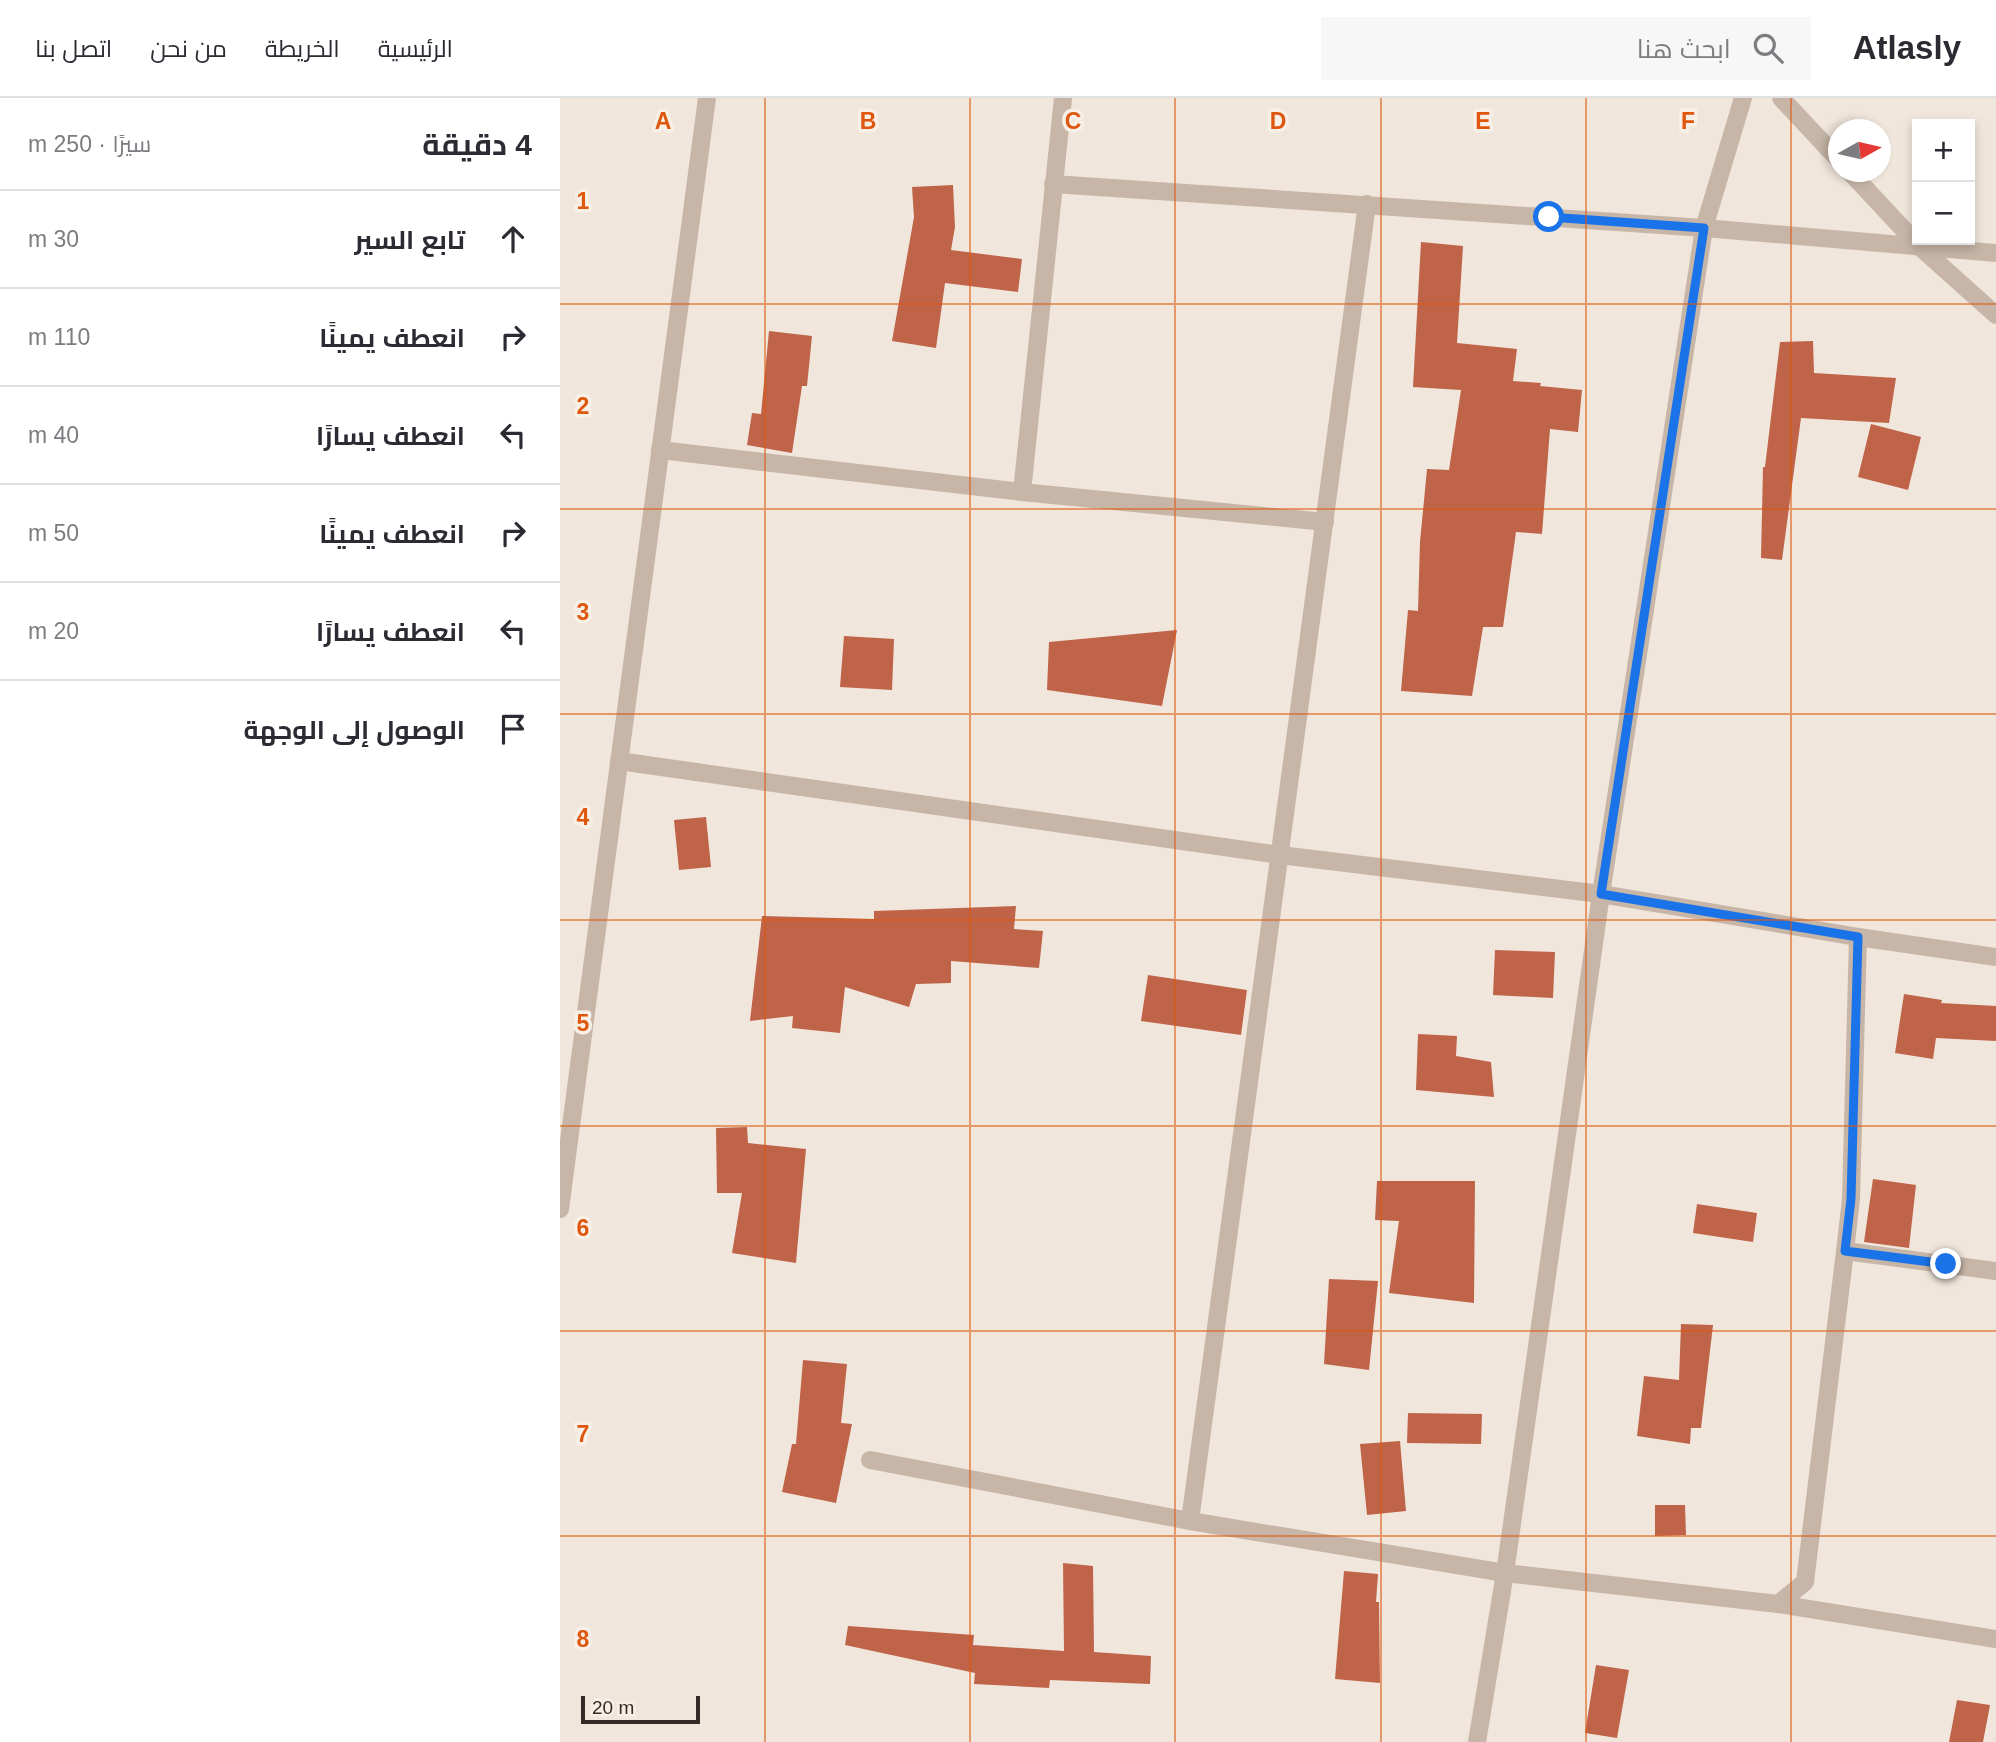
<!DOCTYPE html>
<html lang="ar">
<head>
<meta charset="utf-8">
<style>
	body { margin:0; font-family:Arial,Cairo,sans-serif; background:#f7f7f7; color:#2b2b33; direction:rtl }
	.controls { position:absolute; right:21px; top:21px; display:grid; overflow:hidden; border-radius:0px; box-shadow:0 4px 10px #0003 }
	.controls button { width:63px; height:63px; display:grid; place-items:center; padding:0; border:0; border-bottom:2px solid #e1e1e2; background:#fff; color:#2b2b33; font:35px sans-serif }
	.compass { position:absolute; left:1268px; top:21px; width:63px; height:63px; border-radius:50%; background:#fff; box-shadow:0 4px 10px #0003; rotate:82deg }
	.scale { position:absolute; left:21px; bottom:18px; width:119px; box-sizing:border-box; padding-left:7px; border:4px solid #342b27; border-top:0; font-size:19px; line-height:24px; white-space:nowrap; color:#342b27; -webkit-text-stroke:5px #f8f0e7; paint-order:stroke }
	.stop { position:absolute; width:21px; height:21px; margin:-16px; border:5px solid #1a73e8; border-radius:50%; background:#fff }
	.stop.end { background:#1a73e8; border-color:#fff; box-shadow:0 2px 7px #0008 }
	.list { margin:0; padding:0; list-style:none }
	h2 { display:flex; justify-content:space-between; align-items:center; height:91px; margin:0; padding:0 28px; font-size:30px }
	h2 small { font-size:23px; font-weight:400; color:#7c7c81 }
	.list li { display:grid; grid-template-columns:46px 1fr auto; gap:21px; align-items:center; box-sizing:border-box; height:98px; padding:0 28px; border-top:2px solid #e1e1e2 }
	.list b { display:block; font-size:26px; white-space:nowrap }
	.list em { font-size:23px; font-style:normal; color:#7c7c81 }
	.icon { flex:none; width:38px; height:38px; fill:none; stroke:currentColor; stroke-width:2; stroke-linecap:round; stroke-linejoin:round }
	.map { position:relative; flex:none; width:1436px; height:1644px; overflow:hidden; direction:ltr }
	header { display:flex; align-items:center; gap:42px; box-sizing:border-box; height:98px; padding:0 35px; background:#fff; border-bottom:2px solid #e1e1e2 }
	header strong { font-size:33px }
	nav { display:flex; gap:38px; margin-inline-start:auto; font-size:24px }
	.search { width:490px; height:63px; background:#f7f7f7; display:flex; align-items:center; gap:18px; box-sizing:border-box; padding:0 24px; border-radius:0px; color:#7c7c81; font-size:26px }
	main { display:flex }
	aside { flex:1; background:#fff }
	.map>svg:first-child { display:block }
</style>
</head>
<body>
<header>
<strong>Atlasly</strong>
<div class="search"><svg class="icon" aria-label="search" viewBox="0 0 24 24"><circle cx="10" cy="10" r="6"/><path d="M15 15l6 6"/></svg>ابحث هنا</div>
<nav><a>الرئيسية</a><a>الخريطة</a><a>من نحن</a><a>اتصل بنا</a></nav>
</header>
<main>
<div class="map">
<svg width="1436" height="1644" viewBox="0 0 1436 1644">
	<rect width="100%" height="100%" fill="#f0e6db"/>
	<!-- building -->
	<g fill="#bf6449">
		<polygon points="393,87 395,129 391,152 462,161 458,194 385,185 376,250 332,243 354,119 352,89"/>
		<polygon points="861,144 903,148 897,245 957,251 953,283 981,285 980,288 1022,292 1018,334 990,331 982,436 956,434 943,529 923,529 912,598 841,593 848,512 858,513 860,444 867,371 889,372 901,292 853,289"/>
		<polygon points="209,233 252,238 247,288 242,288 232,355 187,347 192,315 201,316"/>
		<polygon points="1253,243 1254,275 1336,280 1329,325 1241,320 1222,462 1201,460 1203,369 1205,369 1220,244"/>
		<polygon points="1311,326 1361,339 1348,392 1298,379"/>
		<polygon points="617,532 602,608 487,592 489,544"/>
		<polygon points="284,538 334,541 332,592 280,589"/>
		<polygon points="146,719 151,769 119,772 114,722"/>
		<polygon points="456,808 454,831 483,833 479,870 391,863 391,885 356,886 349,909 285,889 280,935 232,930 233,918 190,923 202,818 314,821 314,813"/>
		<polygon points="935,852 995,854 993,900 933,897"/>
		<polygon points="588,877 687,892 681,937 581,923"/>
		<polygon points="1344,896 1382,902 1381,905 1436,908 1436,943 1376,940 1373,961 1335,955"/>
		<polygon points="858,936 897,938 896,958 931,964 934,999 856,992"/>
		<polygon points="187,1029 188,1045 246,1051 236,1165 172,1155 182,1095 157,1095 156,1030"/>
		<polygon points="1313,1081 1356,1087 1349,1150 1304,1144"/>
		<polygon points="817,1083 915,1083 914,1205 829,1195 839,1123 815,1122"/>
		<polygon points="1137,1106 1197,1115 1193,1144 1133,1135"/>
		<polygon points="769,1181 818,1183 809,1272 764,1266"/>
		<polygon points="1121,1226 1153,1227 1141,1330 1131,1330 1130,1346 1077,1338 1084,1278 1119,1282"/>
		<polygon points="243,1262 287,1266 281,1325 292,1326 276,1405 222,1394 232,1346 236,1346"/>
		<polygon points="848,1315 922,1316 921,1346 847,1345"/>
		<polygon points="840,1343 846,1413 807,1417 800,1346"/>
		<polygon points="1095,1407 1125,1407 1126,1437 1095,1438"/>
		<polygon points="503,1465 533,1468 534,1554 591,1558 590,1586 490,1582 489,1590 414,1586 415,1575 285,1547 288,1528 414,1537 413,1547 504,1553"/>
		<polygon points="784,1473 818,1476 816,1504 819,1504 820,1585 775,1581"/>
		<polygon points="1036,1567 1069,1572 1057,1640 1025,1635"/>
		<polygon points="1397,1602 1430,1607 1423,1644 1389,1644"/>
	</g>
	<g fill="none" stroke-linecap="round" stroke-linejoin="round">
		<!-- minor -->
		<g stroke="#c7b6a7" stroke-width="18">
			<polyline points="493,86 1144,130 1436,155"/>
			<polyline points="100,352 462,394 765,424"/>
			<polyline points="462,394 503,0"/>
			<polyline points="59,663 720,757 1041,796 1298,839 1436,859"/>
			<polyline points="0,1111 147,0"/>
			<polyline points="1285,1153 1436,1173"/>
			<polyline points="310,1362 630,1423 945,1475 1218,1506 1436,1541"/>
			<polyline points="630,1423 807,106"/>
			<polyline points="1218,1506 1245,1484 1285,1153 1291,1101 1298,839"/>
			<polyline points="917,1644 945,1475 1041,796 1144,130 1183,0"/>
		</g>
		<!-- tertiary -->
		<g stroke="#c7b6a7" stroke-width="18">
			<polyline points="1221,0 1279,62"/>
			<polyline points="1290,74 1360,149 1436,217"/>
		</g>
	</g>
	<g fill="none" stroke-linecap="round" stroke-linejoin="round">
		<!-- route -->
		<polyline stroke="#1a73e8" stroke-width="9" points="989,119 1144,130 1041,796 1298,839 1291,1101 1285,1153 1386,1166"/>
	</g>
	<!-- grid -->
	<path fill="none" stroke="#df570d" stroke-width="2" stroke-opacity="0.55" d="M205,0V1644M410,0V1644M615,0V1644M821,0V1644M1026,0V1644M1231,0V1644M0,206H1436M0,411H1436M0,616H1436M0,822H1436M0,1028H1436M0,1233H1436M0,1438H1436"/>
	<g font-size="23" text-anchor="middle" font-weight="bold" fill="#df570d" stroke="#f8f0e7" stroke-width="7" stroke-linejoin="round" paint-order="stroke">
		<text x="103" y="31">A</text>
		<text x="308" y="31">B</text>
		<text x="513" y="31">C</text>
		<text x="718" y="31">D</text>
		<text x="923" y="31">E</text>
		<text x="1128" y="31">F</text>
		<text x="23" y="111">1</text>
		<text x="23" y="316">2</text>
		<text x="23" y="522">3</text>
		<text x="23" y="727">4</text>
		<text x="23" y="933">5</text>
		<text x="23" y="1138">6</text>
		<text x="23" y="1344">7</text>
		<text x="23" y="1549">8</text>
	</g>
</svg>
<div class="controls">
<button>+</button>
<button>−</button>
</div>
<svg class="compass" viewBox="-18 -18 36 36"><path d="M0-13l5 13h-10z" fill="#e53935"/><path d="M0 13l5-13h-10z" fill="#7c7c81"/></svg>
<div class="scale">20 m</div>
<div class="stop" style="left:989px;top:119px"></div>
<div class="stop end" style="left:1386px;top:1166px"></div>
</div>
<aside>
<h2>4 دقيقة<small>سيرًا · 250 m</small></h2>
<ul class="list">
<li><svg class="icon" aria-label="ahead" viewBox="0 0 24 24"><path d="M12 20V5M6 11l6-6 6 6"/></svg><div><b>تابع السير</b></div><em>30 m</em></li>
<li><svg class="icon" aria-label="right" viewBox="0 0 24 24"><path d="M7 20v-9h11M14 6l5 5-5 5"/></svg><div><b>انعطف يمينًا</b></div><em>110 m</em></li>
<li><svg class="icon" aria-label="left" viewBox="0 0 24 24"><path d="M17 20v-9H6M10 6l-5 5 5 5"/></svg><div><b>انعطف يسارًا</b></div><em>40 m</em></li>
<li><svg class="icon" aria-label="right" viewBox="0 0 24 24"><path d="M7 20v-9h11M14 6l5 5-5 5"/></svg><div><b>انعطف يمينًا</b></div><em>50 m</em></li>
<li><svg class="icon" aria-label="left" viewBox="0 0 24 24"><path d="M17 20v-9H6M10 6l-5 5 5 5"/></svg><div><b>انعطف يسارًا</b></div><em>20 m</em></li>
<li><svg class="icon" aria-label="arrive" viewBox="0 0 24 24"><path d="M6 21V4h12l-3 4 3 4H6"/></svg><div><b>الوصول إلى الوجهة</b></div></li>
</ul>
</aside>
</main>
</body>
</html>
